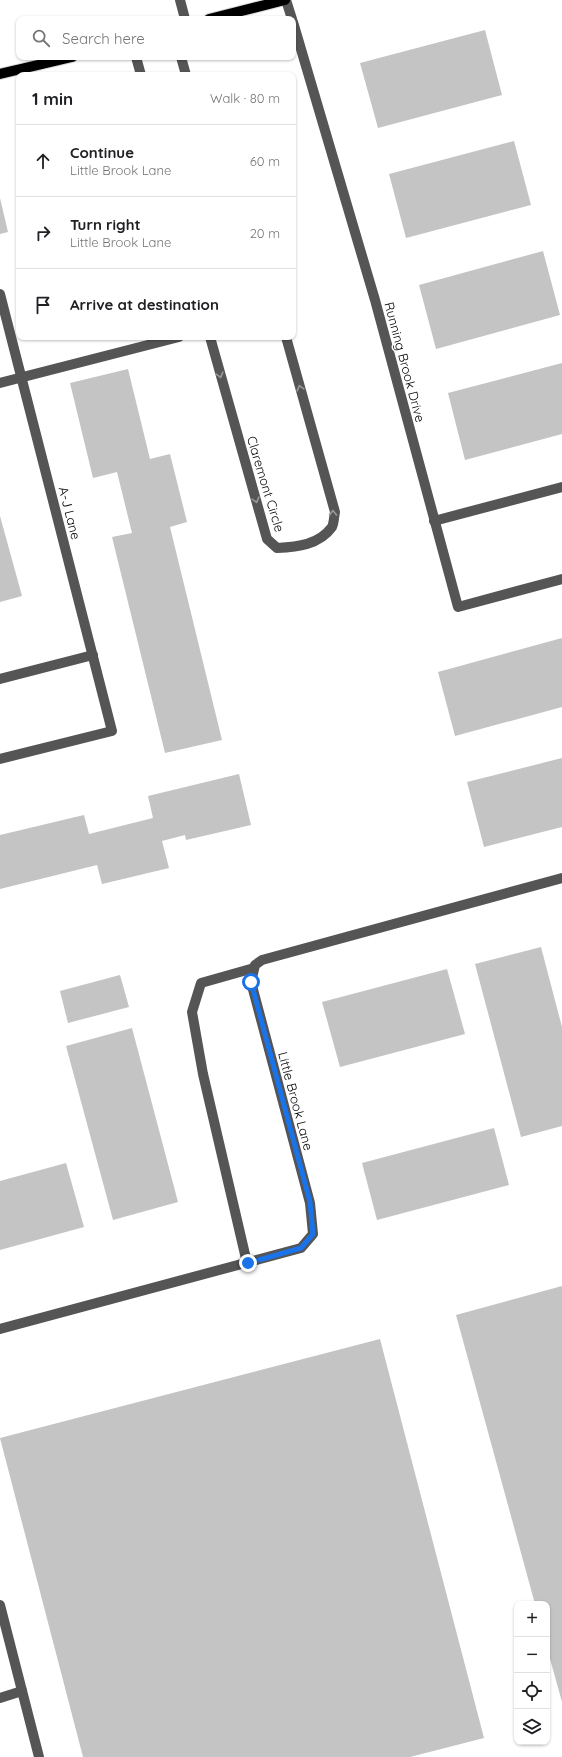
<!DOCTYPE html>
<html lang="en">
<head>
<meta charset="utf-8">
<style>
	body { margin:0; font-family:Quicksand,sans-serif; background:#f6f6f6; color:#202124 }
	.controls { position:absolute; right:12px; bottom:12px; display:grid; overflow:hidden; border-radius:8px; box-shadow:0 1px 3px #0004 }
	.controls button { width:36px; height:36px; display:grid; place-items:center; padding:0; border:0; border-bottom:1px solid #e0e0e0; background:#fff; color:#202124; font:20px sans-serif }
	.stop { position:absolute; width:12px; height:12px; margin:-9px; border:3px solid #1a73e8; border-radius:50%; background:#fff }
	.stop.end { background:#1a73e8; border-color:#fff; box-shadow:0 1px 4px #0008 }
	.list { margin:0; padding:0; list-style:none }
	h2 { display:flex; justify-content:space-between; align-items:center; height:52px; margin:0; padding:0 16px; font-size:17px }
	h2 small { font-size:13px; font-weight:400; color:#757577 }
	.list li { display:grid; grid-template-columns:26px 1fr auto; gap:12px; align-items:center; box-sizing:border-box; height:72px; padding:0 16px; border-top:1px solid #e0e0e0 }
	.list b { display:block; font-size:15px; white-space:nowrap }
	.list p { margin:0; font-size:13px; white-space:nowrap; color:#757577 }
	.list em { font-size:13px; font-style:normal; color:#757577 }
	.icon { flex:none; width:22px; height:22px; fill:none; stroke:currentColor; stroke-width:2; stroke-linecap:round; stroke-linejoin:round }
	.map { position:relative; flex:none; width:562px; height:1757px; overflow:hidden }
	.search { position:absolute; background:#fff; box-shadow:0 1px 3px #0004; left:16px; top:16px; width:280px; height:44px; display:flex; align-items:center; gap:10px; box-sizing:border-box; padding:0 14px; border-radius:8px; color:#757577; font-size:15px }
	.panel { position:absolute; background:#fff; box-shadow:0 1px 3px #0004; left:16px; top:72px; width:280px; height:268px; border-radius:8px }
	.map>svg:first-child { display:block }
</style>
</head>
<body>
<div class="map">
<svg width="562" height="1757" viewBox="0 0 562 1757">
	<rect width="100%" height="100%" fill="#fff"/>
	<!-- building -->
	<g fill="#c4c4c4">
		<polygon points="485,30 502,95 378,128 360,63"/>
		<polygon points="514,141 531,205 406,238 389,174"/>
		<polygon points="0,198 8,232 0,234"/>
		<polygon points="543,251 560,315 436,349 419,285"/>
		<polygon points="562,363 562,434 465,460 448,393"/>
		<polygon points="128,369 150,459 170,454 187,522 170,527 222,740 165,753 112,537 132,533 117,472 93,478 70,383"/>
		<polygon points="0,516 22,596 0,602"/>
		<polygon points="562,638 562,707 455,736 438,672"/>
		<polygon points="562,758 562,827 484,847 467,782"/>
		<polygon points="239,774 251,825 186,840 185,835 162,841 169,868 102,884 97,865 0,889 0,835 84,815 89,834 153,818 148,796"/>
		<polygon points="541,947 562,1027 562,1126 521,1137 475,964"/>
		<polygon points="447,969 465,1034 340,1067 322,1002"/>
		<polygon points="120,975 129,1007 68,1023 60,991"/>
		<polygon points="132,1028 178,1202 113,1220 66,1046"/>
		<polygon points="494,1128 509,1185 377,1220 362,1163"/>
		<polygon points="66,1163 84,1227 0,1250 0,1181"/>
		<polygon points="562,1286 562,1702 547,1648 547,1604 535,1604 456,1315"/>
		<polygon points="380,1339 484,1738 410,1757 83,1757 0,1438"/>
	</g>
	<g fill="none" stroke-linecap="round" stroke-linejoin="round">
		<defs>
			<g id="major">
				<polyline points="209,19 285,0"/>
				<polyline points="0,74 72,57"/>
			</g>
		</defs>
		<!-- major casing -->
		<use href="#major" stroke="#dbdbdb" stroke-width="12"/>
		<!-- minor -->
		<g stroke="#555" stroke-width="10">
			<polyline points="180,0 185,19"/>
			<polyline points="286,0 292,19"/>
			<polyline points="293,22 375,300 458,607 562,579"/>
			<polyline points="136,57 141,75"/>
			<polyline points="181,57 186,75"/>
			<polyline points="0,294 112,731 0,759"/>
			<path d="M210,337L267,539L277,548C297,547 319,545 332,527C334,523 334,516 335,512L286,337"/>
			<polyline points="0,383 179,337"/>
			<polyline points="434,521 562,487"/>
			<polyline points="0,679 93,655"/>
			<polyline points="247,1263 203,1074 192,1012 201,983 254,968"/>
			<polyline points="0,1329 301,1248 313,1234 310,1203 251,982 255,965 262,960 562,878"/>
			<polyline points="0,1605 39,1757"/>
			<polyline points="0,1698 22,1691"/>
		</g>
		<!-- major -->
		<use href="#major" stroke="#000" stroke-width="10"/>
	</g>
	<!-- one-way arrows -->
	<defs><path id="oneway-chevron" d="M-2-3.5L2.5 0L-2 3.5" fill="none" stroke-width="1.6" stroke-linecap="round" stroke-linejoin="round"/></defs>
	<g stroke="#999">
		<use href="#oneway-chevron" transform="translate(220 375) rotate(74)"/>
		<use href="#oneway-chevron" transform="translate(300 388) rotate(-106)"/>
		<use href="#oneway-chevron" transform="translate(256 500) rotate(74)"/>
		<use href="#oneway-chevron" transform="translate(333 513) rotate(-91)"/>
	</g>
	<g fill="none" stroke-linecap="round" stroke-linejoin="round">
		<!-- route -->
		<polyline stroke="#1a73e8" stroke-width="5" points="248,1263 301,1248 313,1234 310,1202 251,982"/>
	</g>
	<g text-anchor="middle" stroke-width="3" stroke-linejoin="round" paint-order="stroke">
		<!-- street labels -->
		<g font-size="13" fill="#000" stroke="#fff">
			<text transform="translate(405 362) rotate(75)" y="5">Running Brook Drive</text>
			<text transform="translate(266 484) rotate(73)" y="5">Claremont Circle</text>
			<text transform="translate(70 513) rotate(76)" y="5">A-J Lane</text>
			<text transform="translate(296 1101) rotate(75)" y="5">Little Brook Lane</text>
		</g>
	</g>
</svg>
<div class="controls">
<button>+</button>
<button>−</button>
<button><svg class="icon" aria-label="locate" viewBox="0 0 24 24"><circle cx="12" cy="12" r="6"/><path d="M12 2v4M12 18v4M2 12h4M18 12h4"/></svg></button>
<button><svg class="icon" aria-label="layers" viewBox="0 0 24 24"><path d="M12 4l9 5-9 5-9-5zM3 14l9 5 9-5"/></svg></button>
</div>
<div class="stop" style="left:251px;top:982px"></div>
<div class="stop end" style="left:248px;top:1263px"></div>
<div class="search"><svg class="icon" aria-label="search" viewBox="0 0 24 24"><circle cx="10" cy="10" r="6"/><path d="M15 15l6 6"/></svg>Search here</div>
<section class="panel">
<h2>1 min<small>Walk · 80 m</small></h2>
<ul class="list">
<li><svg class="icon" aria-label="ahead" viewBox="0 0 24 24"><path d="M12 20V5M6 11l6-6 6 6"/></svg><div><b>Continue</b><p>Little Brook Lane</p></div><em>60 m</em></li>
<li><svg class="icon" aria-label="right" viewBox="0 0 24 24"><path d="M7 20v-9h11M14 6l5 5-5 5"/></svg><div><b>Turn right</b><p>Little Brook Lane</p></div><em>20 m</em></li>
<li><svg class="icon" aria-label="arrive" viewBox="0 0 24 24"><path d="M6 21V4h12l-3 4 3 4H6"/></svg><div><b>Arrive at destination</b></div></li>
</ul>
</section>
</div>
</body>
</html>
